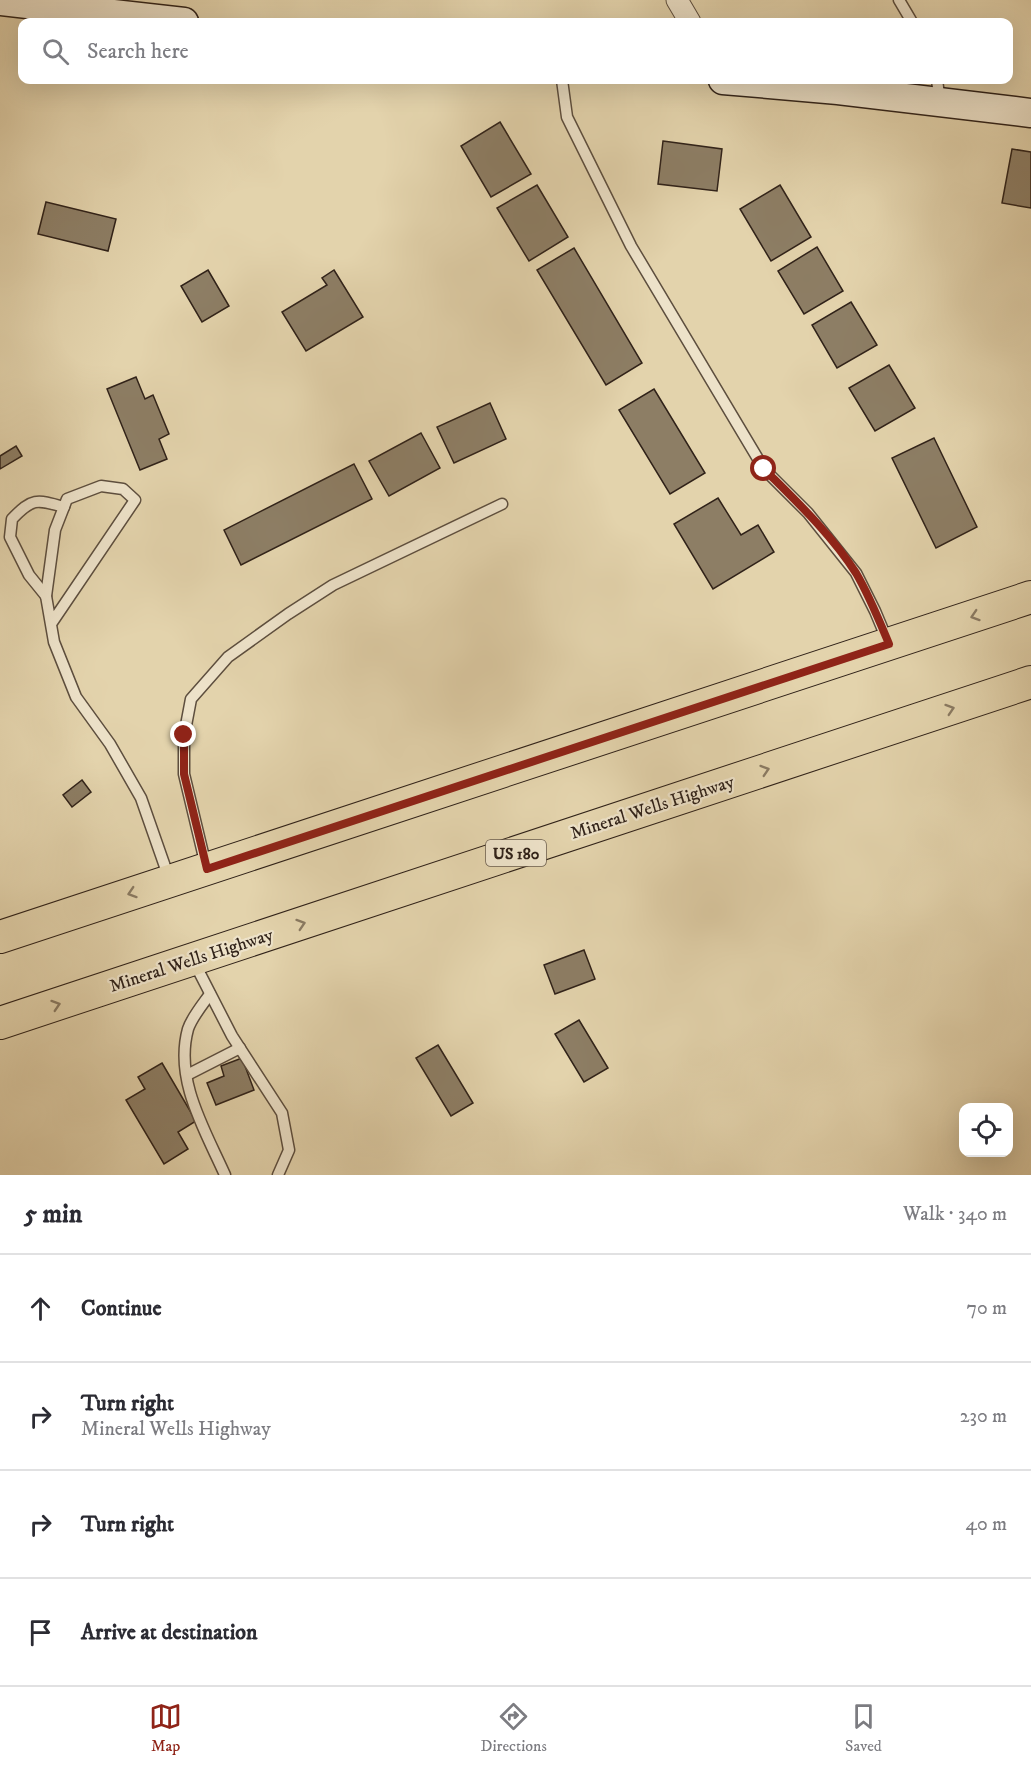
<!DOCTYPE html>
<html lang="en">
<head>
<meta charset="utf-8">
<style>
	body { margin:0; font-family:"IM FELL DW Pica",serif; background:#f2f2f3; color:#2b2b33 }
	.controls { position:absolute; right:18px; bottom:18px; display:grid; overflow:hidden; border-radius:12px; box-shadow:0 6px 24px #0002 }
	.controls button { width:54px; height:54px; display:grid; place-items:center; padding:0; border:0; border-bottom:2px solid #e1e1e2; background:#fff; color:#2b2b33; font:30px sans-serif }
	.stop { position:absolute; width:18px; height:18px; margin:-14px; border:4px solid #8f2418; border-radius:50%; background:#fff }
	.stop.end { background:#8f2418; border-color:#fff; box-shadow:0 2px 6px #0008 }
	.list { margin:0; padding:0; list-style:none }
	h2 { display:flex; justify-content:space-between; align-items:center; height:78px; margin:0; padding:0 24px; font-size:26px }
	h2 small { font-size:20px; font-weight:400; color:#7c7c81 }
	.list li { display:grid; grid-template-columns:39px 1fr auto; gap:18px; align-items:center; box-sizing:border-box; height:108px; padding:0 24px; border-top:2px solid #e1e1e2 }
	.list b { display:block; font-size:22px; white-space:nowrap }
	.list p { margin:0; font-size:20px; white-space:nowrap; color:#7c7c81 }
	.list em { font-size:20px; font-style:normal; color:#7c7c81 }
	.icon { flex:none; width:33px; height:33px; fill:none; stroke:currentColor; stroke-width:2; stroke-linecap:round; stroke-linejoin:round }
	.map { position:relative; flex:none; width:1031px; height:1175px; overflow:hidden }
	.search { position:absolute; background:#fff; box-shadow:0 6px 24px #0002; left:18px; right:18px; top:18px; height:66px; display:flex; align-items:center; gap:15px; box-sizing:border-box; padding:0 21px; border-radius:12px; color:#7c7c81; font-size:22px }
	.sheet { height:510px; background:#fff }
	nav { display:flex; justify-content:space-around; align-items:center; box-sizing:border-box; height:84px; border-top:2px solid #e1e1e2; background:#fff; font-size:16px; color:#7c7c81 }
	nav a { display:grid; justify-items:center; gap:3px }
	nav .on { color:#8f2418 }
	.map>svg:first-child { display:block }
</style>
</head>
<body>
<div class="map">
<svg width="1031" height="1175" viewBox="0 0 1031 1175">
	<rect width="100%" height="100%" fill="#e3d3ac"/>
	<filter id="stains"><feTurbulence type="fractalNoise" baseFrequency=".00333" numOctaves="4"/><feColorMatrix values="0 0 0 0 .2 0 0 0 0 .09 0 0 0 0 .02 0 0 0 .5 -.17"/></filter>
	<radialGradient id="worn" r=".72"><stop offset=".6" stop-color="#630" stop-opacity="0"/><stop offset="1" stop-color="#630" stop-opacity=".3"/></radialGradient>
	<!-- building -->
	<g fill="#8d7e65" stroke="#302219" stroke-width="1.5">
		<polygon points="500,122 531,174 491,197 461,146"/>
		<polygon points="663,141 722,149 717,191 658,184"/>
		<polygon points="1012,149 1031,152 1031,208 1002,203"/>
		<polygon points="537,185 568,237 529,261 497,208"/>
		<polygon points="780,185 811,237 771,261 740,209"/>
		<polygon points="46,202 116,219 108,251 38,234"/>
		<polygon points="817,247 843,291 804,314 778,271"/>
		<polygon points="574,248 642,363 606,385 537,270"/>
		<polygon points="208,270 229,306 202,322 181,286"/>
		<polygon points="334,270 363,317 306,351 282,312 327,285 322,278"/>
		<polygon points="851,302 877,345 837,368 812,325"/>
		<polygon points="889,365 915,408 875,431 849,388"/>
		<polygon points="136,377 145,399 153,395 169,434 159,439 167,459 140,470 107,389"/>
		<polygon points="654,389 705,473 670,494 619,410"/>
		<polygon points="490,403 506,439 454,463 437,427"/>
		<polygon points="421,433 440,468 389,496 369,461"/>
		<polygon points="934,438 977,527 936,548 892,458"/>
		<polygon points="16,446 22,456 0,469 0,456"/>
		<polygon points="354,464 372,499 241,565 224,530"/>
		<polygon points="718,498 741,535 758,525 774,552 713,589 674,524"/>
		<polygon points="82,780 91,792 72,807 63,795"/>
		<polygon points="584,950 595,979 555,994 544,965"/>
		<polygon points="579,1020 608,1068 584,1082 555,1034"/>
		<polygon points="438,1045 473,1103 451,1116 416,1058"/>
		<polygon points="242,1058 254,1090 216,1105 207,1083 224,1076 221,1066"/>
		<polygon points="162,1063 196,1121 178,1132 188,1149 164,1164 126,1100 145,1089 138,1077"/>
	</g>
	<g fill="none" stroke-linecap="round" stroke-linejoin="round">
		<defs>
			<g id="lane">
				<polyline points="899,0 912,22"/>
				<polyline points="562,80 567,117 631,246 764,469 808,513 856,573 875,611 888,642"/>
				<polyline points="937,80 940,102"/>
				<path d="M46,596L29,575L10,537L12,519C32,498 36,499 64,507"/>
				<polyline points="51,624 135,500 123,489 101,486 67,499 55,530 46,596 54,642 76,697 110,744 141,798 169,878"/>
				<polyline points="206,866 184,774 184,736 191,699 228,657 288,614 333,585 502,504"/>
				<polyline points="194,962 232,1036 282,1113 289,1150 278,1175"/>
				<path d="M210,994C203,1004 192,1017 188,1029C174,1080 205,1130 225,1175"/>
				<polyline points="187,1075 240,1048"/>
			</g>
			<polyline id="street" points="677,0 690,22"/>
			<g id="secondary">
				<polyline points="0,1 184,22"/>
				<polyline points="723,80 838,90 1031,113"/>
			</g>
			<g id="primary">
				<polyline points="0,937 1031,597"/>
				<polyline points="0,1023 1031,682"/>
			</g>
		</defs>
		<!-- lane casing -->
		<use href="#lane" stroke="#5d4e3e" stroke-width="13"/>
		<!-- street casing -->
		<use href="#street" stroke="#5d4e3e" stroke-width="23"/>
		<!-- secondary casing -->
		<use href="#secondary" stroke="#302219" stroke-width="31"/>
		<!-- primary casing -->
		<use href="#primary" stroke="#302219" stroke-width="34"/>
		<!-- lane -->
		<use href="#lane" stroke="#ede2c9" stroke-width="10"/>
		<!-- street -->
		<use href="#street" stroke="#ede2c9" stroke-width="21"/>
		<!-- secondary -->
		<use href="#secondary" stroke="#ede2c9" stroke-width="28"/>
		<!-- primary -->
		<use href="#primary" stroke="#e3d3ac" stroke-width="32"/>
	</g>
	<!-- one-way arrows -->
	<defs><path id="oneway-chevron" d="M-2-3.5L2.5 0L-2 3.5" fill="none" stroke-width="1.6" stroke-linecap="round" stroke-linejoin="round" transform="scale(1.5)"/></defs>
	<g stroke="#8a7a62">
		<use href="#oneway-chevron" transform="translate(975 616) rotate(162)"/>
		<use href="#oneway-chevron" transform="translate(950 709) rotate(-18)"/>
		<use href="#oneway-chevron" transform="translate(765 770) rotate(-18)"/>
		<use href="#oneway-chevron" transform="translate(132 893) rotate(162)"/>
		<use href="#oneway-chevron" transform="translate(301 924) rotate(-18)"/>
		<use href="#oneway-chevron" transform="translate(56 1005) rotate(-18)"/>
	</g>
	<g fill="none" stroke-linecap="round" stroke-linejoin="round">
		<!-- route -->
		<path stroke="#8f2418" stroke-width="8" d="M184,735V774L207,869L889,644C879,620 869,595 856,573C831,534 796,501 764,469"/>
	</g>
	<g text-anchor="middle" stroke-width="4.5" stroke-linejoin="round" paint-order="stroke">
		<!-- shield labels -->
		<rect fill="#ede2c9" stroke="#695c4e" stroke-width="1.5" x="486" y="840" width="60" height="26" rx="4.5"/>
		<g font-size="16" font-weight="bold" fill="#302219">
			<text x="516" y="859">US 180</text>
		</g>
		<!-- street labels -->
		<g font-size="18" fill="#302219" stroke="#ede2c9">
			<text transform="translate(652 807) rotate(-18)" y="6">Mineral Wells Highway</text>
			<text transform="translate(191 960) rotate(-18)" y="6">Mineral Wells Highway</text>
		</g>
	</g>
	<rect width="100%" height="100%" filter="url(#stains)"/>
	<rect width="100%" height="100%" fill="url(#worn)"/>
</svg>
<div class="controls">
<button><svg class="icon" aria-label="locate" viewBox="0 0 24 24"><circle cx="12" cy="12" r="6"/><path d="M12 2v4M12 18v4M2 12h4M18 12h4"/></svg></button>
</div>
<div class="stop" style="left:764px;top:469px"></div>
<div class="stop end" style="left:184px;top:735px"></div>
<div class="search"><svg class="icon" aria-label="search" viewBox="0 0 24 24"><circle cx="10" cy="10" r="6"/><path d="M15 15l6 6"/></svg>Search here</div>
</div>
<section class="sheet">
<h2>5 min<small>Walk · 340 m</small></h2>
<ul class="list">
<li><svg class="icon" aria-label="ahead" viewBox="0 0 24 24"><path d="M12 20V5M6 11l6-6 6 6"/></svg><div><b>Continue</b></div><em>70 m</em></li>
<li><svg class="icon" aria-label="right" viewBox="0 0 24 24"><path d="M7 20v-9h11M14 6l5 5-5 5"/></svg><div><b>Turn right</b><p>Mineral Wells Highway</p></div><em>230 m</em></li>
<li><svg class="icon" aria-label="right" viewBox="0 0 24 24"><path d="M7 20v-9h11M14 6l5 5-5 5"/></svg><div><b>Turn right</b></div><em>40 m</em></li>
<li><svg class="icon" aria-label="arrive" viewBox="0 0 24 24"><path d="M6 21V4h12l-3 4 3 4H6"/></svg><div><b>Arrive at destination</b></div></li>
</ul>
</section>
<nav>
<a class="on"><svg class="icon" aria-label="map" viewBox="0 0 24 24"><path d="M3 6l6-2 6 2 6-2v14l-6 2-6-2-6 2zM9 4v14M15 6v14"/></svg>Map</a>
<a><svg class="icon" aria-label="directions" viewBox="0 0 24 24"><path d="M12 3l9 9-9 9-9-9zM9 14v-3h6M13 9l2 2-2 2"/></svg>Directions</a>
<a><svg class="icon" aria-label="saved" viewBox="0 0 24 24"><path d="M7 4h10v16l-5-4-5 4z"/></svg>Saved</a>
</nav>
</body>
</html>
